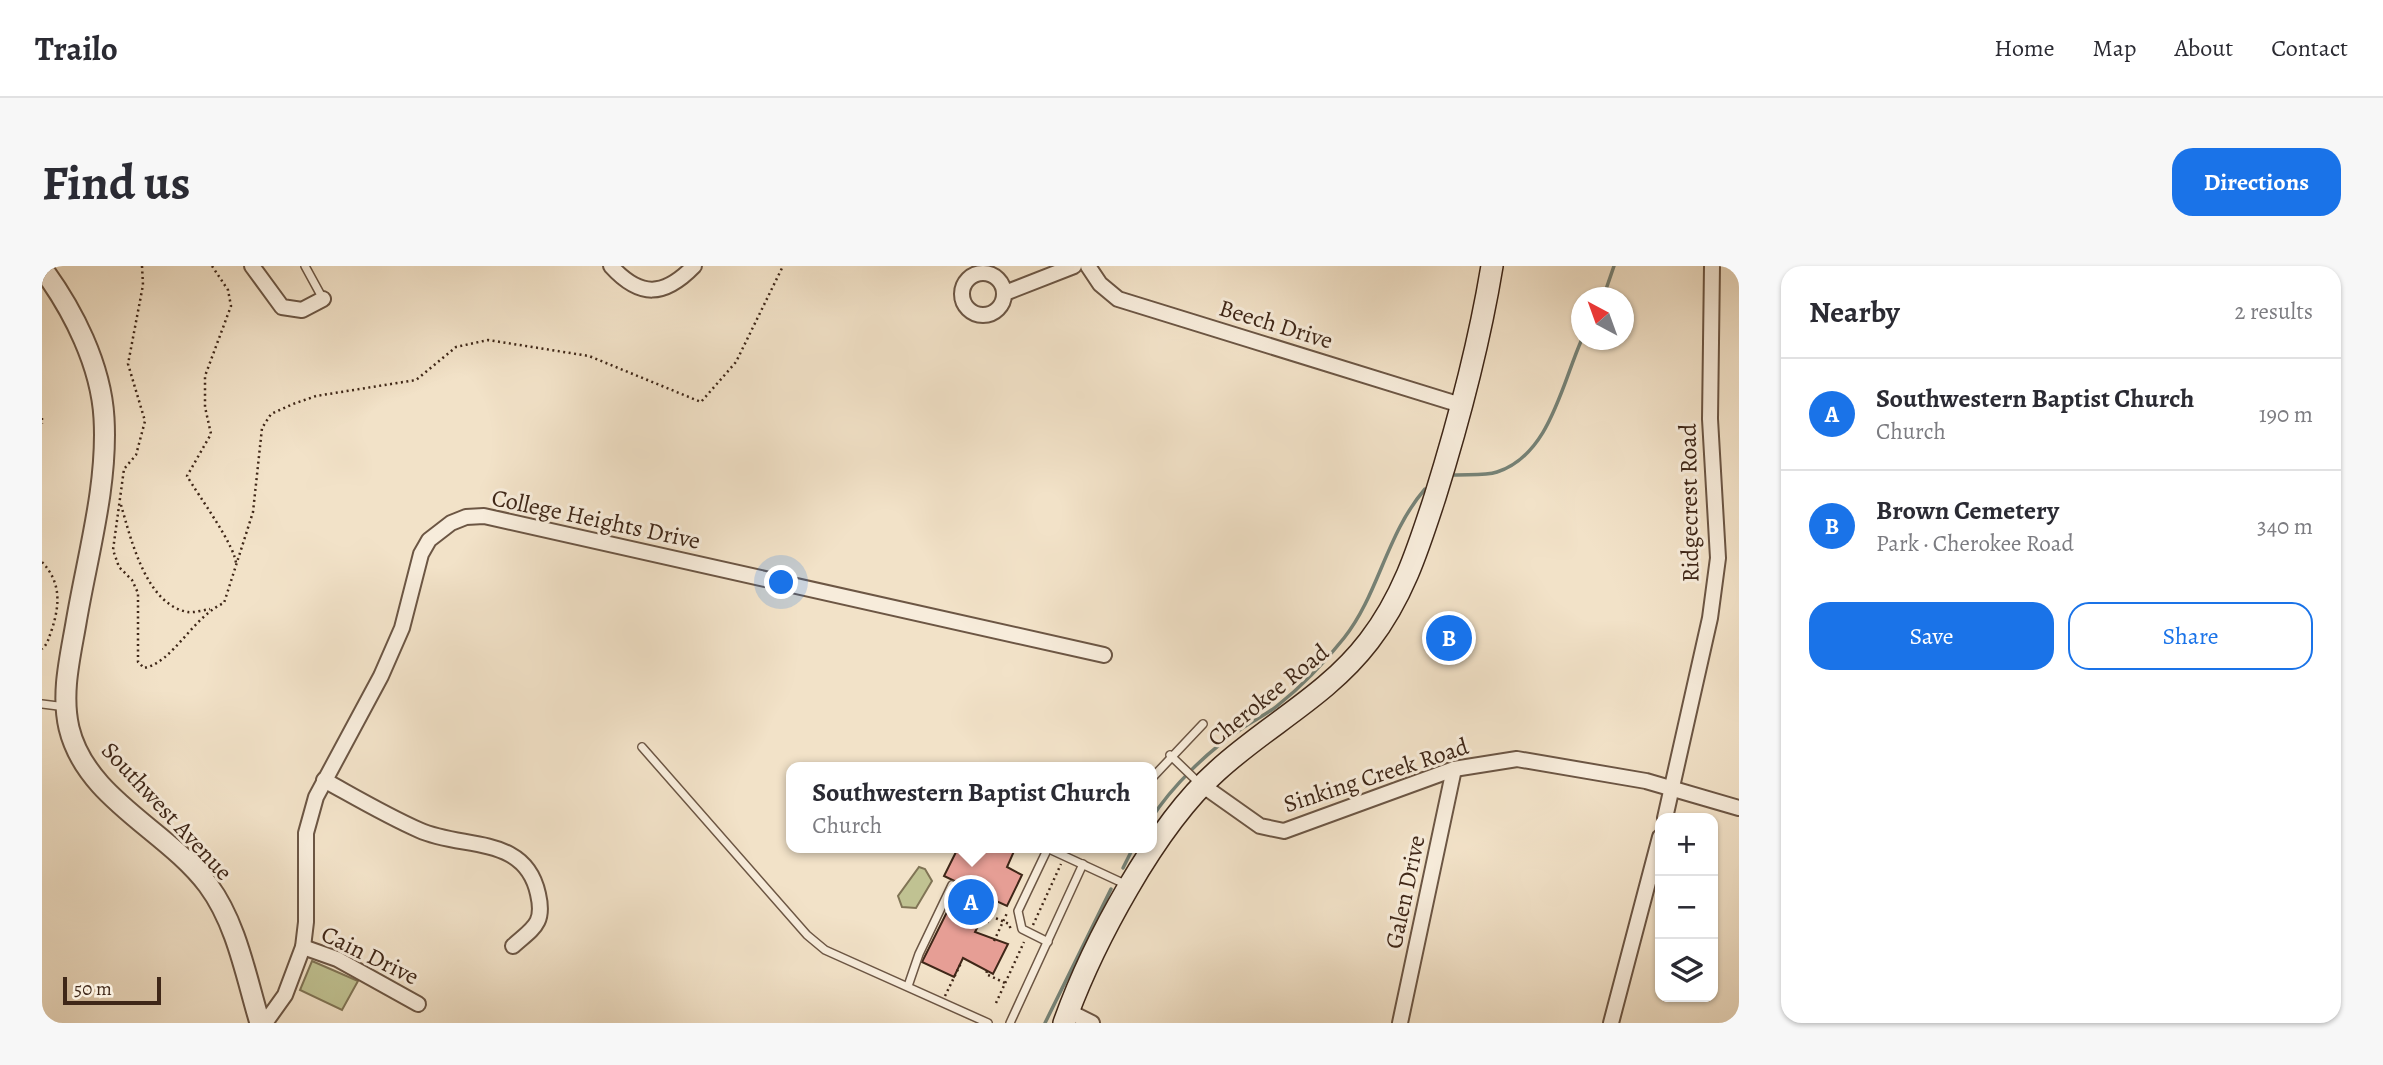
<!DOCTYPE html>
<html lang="en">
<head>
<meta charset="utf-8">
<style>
	body { margin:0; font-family:Alegreya,serif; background:#f7f7f7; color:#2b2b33 }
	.controls { position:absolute; right:21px; bottom:21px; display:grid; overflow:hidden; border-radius:14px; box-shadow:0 2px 5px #0004 }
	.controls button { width:63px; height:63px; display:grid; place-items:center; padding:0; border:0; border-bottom:2px solid #e1e1e2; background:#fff; color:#2b2b33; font:35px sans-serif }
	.compass { position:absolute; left:1529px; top:21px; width:63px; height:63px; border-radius:50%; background:#fff; box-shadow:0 2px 5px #0004; rotate:319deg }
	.scale { position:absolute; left:21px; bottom:18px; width:98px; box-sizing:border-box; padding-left:7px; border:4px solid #3f2718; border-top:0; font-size:19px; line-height:24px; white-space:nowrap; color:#3f2718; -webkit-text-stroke:5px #f7ecdb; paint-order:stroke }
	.you { position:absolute; left:740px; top:317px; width:24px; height:24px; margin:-18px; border:5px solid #fff; border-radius:50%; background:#1a73e8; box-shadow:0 0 0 10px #1a73e833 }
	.badge { display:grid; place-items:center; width:46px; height:46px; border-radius:50%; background:#1a73e8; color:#fff; font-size:23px; font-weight:700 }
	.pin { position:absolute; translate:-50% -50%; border:4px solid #fff; box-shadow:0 2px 7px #0006 }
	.popup { position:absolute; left:744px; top:496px; width:371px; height:91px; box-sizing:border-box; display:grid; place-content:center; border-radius:14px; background:#fff; filter:drop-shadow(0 2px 5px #0005); font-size:23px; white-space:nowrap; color:#7c7c81 }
	.popup b { font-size:26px; color:#2b2b33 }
	.popup::after { content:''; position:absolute; left:50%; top:100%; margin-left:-14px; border:14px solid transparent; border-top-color:#fff }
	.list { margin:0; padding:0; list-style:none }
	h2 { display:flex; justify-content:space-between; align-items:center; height:91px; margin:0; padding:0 28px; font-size:30px }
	h2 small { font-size:23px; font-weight:400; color:#7c7c81 }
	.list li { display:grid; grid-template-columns:46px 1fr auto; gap:21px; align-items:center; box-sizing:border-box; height:112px; padding:0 28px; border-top:2px solid #e1e1e2 }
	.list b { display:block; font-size:26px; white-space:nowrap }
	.list p { margin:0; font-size:23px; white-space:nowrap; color:#7c7c81 }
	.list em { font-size:23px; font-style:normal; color:#7c7c81 }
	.actions { display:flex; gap:14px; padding:21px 28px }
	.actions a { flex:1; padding:16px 0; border:2px solid #1a73e8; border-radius:21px; text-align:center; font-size:24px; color:#1a73e8 }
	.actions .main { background:#1a73e8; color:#fff }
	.icon { flex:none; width:38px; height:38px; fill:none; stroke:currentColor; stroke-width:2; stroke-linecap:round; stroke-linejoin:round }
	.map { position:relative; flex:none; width:1697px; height:757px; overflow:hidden; border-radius:21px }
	header { display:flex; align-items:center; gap:42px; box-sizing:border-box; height:98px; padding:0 35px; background:#fff; border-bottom:2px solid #e1e1e2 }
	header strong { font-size:33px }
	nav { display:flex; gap:38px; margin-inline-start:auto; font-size:24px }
	.intro { display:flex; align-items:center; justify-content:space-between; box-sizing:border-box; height:168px; padding:0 42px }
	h1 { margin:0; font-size:49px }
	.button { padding:18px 32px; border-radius:21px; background:#1a73e8; color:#fff; font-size:24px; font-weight:700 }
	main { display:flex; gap:42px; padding:0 42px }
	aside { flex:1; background:#fff; border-radius:21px; box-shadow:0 2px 5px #0004 }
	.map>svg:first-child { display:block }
</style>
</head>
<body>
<header>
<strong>Trailo</strong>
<nav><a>Home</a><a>Map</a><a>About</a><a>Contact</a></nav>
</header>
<div class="intro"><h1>Find us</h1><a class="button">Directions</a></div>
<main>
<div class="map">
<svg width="1697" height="757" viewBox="0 0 1697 757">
	<rect width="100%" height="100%" fill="#f2e2c8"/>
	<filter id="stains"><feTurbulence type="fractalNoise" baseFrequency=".00286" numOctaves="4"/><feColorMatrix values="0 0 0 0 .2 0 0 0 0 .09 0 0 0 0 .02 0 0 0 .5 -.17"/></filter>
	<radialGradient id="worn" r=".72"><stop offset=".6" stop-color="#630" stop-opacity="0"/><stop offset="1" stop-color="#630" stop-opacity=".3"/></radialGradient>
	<!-- green -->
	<g fill="#c0c292" stroke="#807455" stroke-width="2">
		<polygon points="877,601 883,603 890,615 874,642 860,641 856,630"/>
		<polygon points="270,695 316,715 300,744 258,724"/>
	</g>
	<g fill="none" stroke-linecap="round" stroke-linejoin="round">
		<!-- stream -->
		<g stroke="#768276" stroke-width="3.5">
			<polyline points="1561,32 1572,0"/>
			<path d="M1412,209C1425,208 1443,210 1455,206C1508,189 1520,117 1540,73"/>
			<path d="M1109,553C1130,520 1166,485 1199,463C1210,455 1224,449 1235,440C1259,421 1283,396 1302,372C1337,328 1344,268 1383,223"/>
			<polyline points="1081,602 1091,582"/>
			<polyline points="1003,757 1069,623"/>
		</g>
	</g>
	<!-- building -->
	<polygon fill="#e69e95" stroke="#3f2718" stroke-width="2" points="916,582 933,586 935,582 973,583 965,601 980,609 965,640 950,633 946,641 952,644 946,656 940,653 933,666 966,678 951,708 921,692 912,711 880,696 919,618 902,610"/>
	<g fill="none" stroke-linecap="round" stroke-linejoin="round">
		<defs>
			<g id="service">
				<polyline points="263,0 281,33"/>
				<polyline points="0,438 24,441"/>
				<polyline points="600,481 765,669 783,684 946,757"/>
				<polyline points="1128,489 1158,518"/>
				<polyline points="1109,513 1161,458"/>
				<polyline points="1005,582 1085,619"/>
				<polyline points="1006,676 980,663 976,645 1006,582"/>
				<polyline points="866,720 877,688 910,619"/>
				<polyline points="968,757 1041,598"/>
			</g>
			<g id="minor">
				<polyline points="210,0 240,41 260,44 281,33"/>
				<path d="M569,0C598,32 622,31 652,0"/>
				<polyline points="1046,0 1058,18 1076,33 1422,140"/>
				<circle cx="941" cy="28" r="21"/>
				<polyline points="963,27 1032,0"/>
				<path d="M282,514C313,531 345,550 377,564C421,584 483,568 496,628C503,658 491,662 471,680"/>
				<polyline points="1160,519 1218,560 1242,565 1412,503 1475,493 1604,515 1697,542"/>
				<polyline points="1623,552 1668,352 1676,292 1668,153 1670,0"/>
				<polyline points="261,681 295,693 376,738"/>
				<polyline points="1026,745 1050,757"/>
				<polyline points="223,757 243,729 261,681 264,656 264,567 274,531 339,410 360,362 379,288 387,274 409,257 424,251 442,250 1062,389"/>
				<polyline points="1358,757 1412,503"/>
				<polyline points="1569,757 1618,571"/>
			</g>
			<path id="tertiary" d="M0,2C31,44 59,99 62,152C66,220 45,291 34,357C28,392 19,427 27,462C44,533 125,564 166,619C195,658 204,711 218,757"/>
			<path id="secondary" d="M1022,757C1050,679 1113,560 1175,505C1225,459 1285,430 1327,375C1361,331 1376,283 1393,231C1417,154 1437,79 1450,0"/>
		</defs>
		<!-- service casing -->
		<use href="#service" stroke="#6c5644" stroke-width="10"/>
		<!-- minor casing -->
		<use href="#minor" stroke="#6c5644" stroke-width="18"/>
		<!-- tertiary casing -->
		<use href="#tertiary" stroke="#6c5644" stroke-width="23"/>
		<!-- secondary casing -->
		<use href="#secondary" stroke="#3f2718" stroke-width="24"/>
		<!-- path -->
		<g stroke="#3f2718" stroke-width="2.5" stroke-dasharray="2 3.5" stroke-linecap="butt">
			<path d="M100,0L101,19L86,98L103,155L94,189L82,203L71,284L77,301L90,314L96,327V396L102,402C132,396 150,351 182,337L211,246L220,162L229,148L251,138L274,130L374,114L414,81L446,74L547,90L659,136L694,96L741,0"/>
			<path d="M170,0L186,24L189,40L163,110V141L169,168L145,210C156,229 195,282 194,299"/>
			<polyline points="0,152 0,158"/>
			<path d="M79,239C89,273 104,339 146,346C152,347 161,344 168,343"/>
			<path d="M0,296C19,316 18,338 10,363C7,371 6,378 0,383"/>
			<polyline points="949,650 967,658 969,664"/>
			<polyline points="991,659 1019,598"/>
			<polyline points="952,675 966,645"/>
			<polyline points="945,705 944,708 963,717"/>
			<polyline points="903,730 919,697"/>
			<polyline points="954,737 982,676"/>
		</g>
		<!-- service -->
		<use href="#service" stroke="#f7ecdb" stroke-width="7"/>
		<!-- minor -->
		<use href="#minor" stroke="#f7ecdb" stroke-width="14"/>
		<!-- tertiary -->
		<use href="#tertiary" stroke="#f7ecdb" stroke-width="19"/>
		<!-- secondary -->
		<use href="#secondary" stroke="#f7ecdb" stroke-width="21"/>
	</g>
	<g text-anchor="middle" stroke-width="6" stroke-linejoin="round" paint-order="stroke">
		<!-- street labels -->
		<g font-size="24" fill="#3f2718" stroke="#f7ecdb">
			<text transform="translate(1234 58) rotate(17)" y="8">Beech Drive</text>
			<text transform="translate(1647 237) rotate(-91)" y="8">Ridgecrest Road</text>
			<text transform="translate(554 253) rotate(12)" y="8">College Heights Drive</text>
			<text transform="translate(1226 429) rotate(-39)" y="8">Cherokee Road</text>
			<text transform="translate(1334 509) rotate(-18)" y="8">Sinking Creek Road</text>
			<text transform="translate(125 545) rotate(47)" y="8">Southwest Avenue</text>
			<text transform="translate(1363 626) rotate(-78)" y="8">Galen Drive</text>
			<text transform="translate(328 689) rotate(26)" y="8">Cain Drive</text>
		</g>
	</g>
	<rect width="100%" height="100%" filter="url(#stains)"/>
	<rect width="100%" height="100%" fill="url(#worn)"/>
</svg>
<div class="controls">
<button>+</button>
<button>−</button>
<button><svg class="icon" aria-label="layers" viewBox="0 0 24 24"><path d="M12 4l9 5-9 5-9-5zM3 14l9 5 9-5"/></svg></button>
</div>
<svg class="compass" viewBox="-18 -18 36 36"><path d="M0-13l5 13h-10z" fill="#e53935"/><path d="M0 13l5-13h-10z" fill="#7c7c81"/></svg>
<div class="scale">50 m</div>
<div class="you"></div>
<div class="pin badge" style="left:929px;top:636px">A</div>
<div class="popup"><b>Southwestern Baptist Church</b>Church</div>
<div class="pin badge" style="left:1407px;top:372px">B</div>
</div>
<aside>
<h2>Nearby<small>2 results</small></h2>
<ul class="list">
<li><span class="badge">A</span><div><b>Southwestern Baptist Church</b><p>Church</p></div><em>190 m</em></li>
<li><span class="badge">B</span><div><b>Brown Cemetery</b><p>Park · Cherokee Road</p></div><em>340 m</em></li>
</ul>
<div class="actions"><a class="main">Save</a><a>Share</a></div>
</aside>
</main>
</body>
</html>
